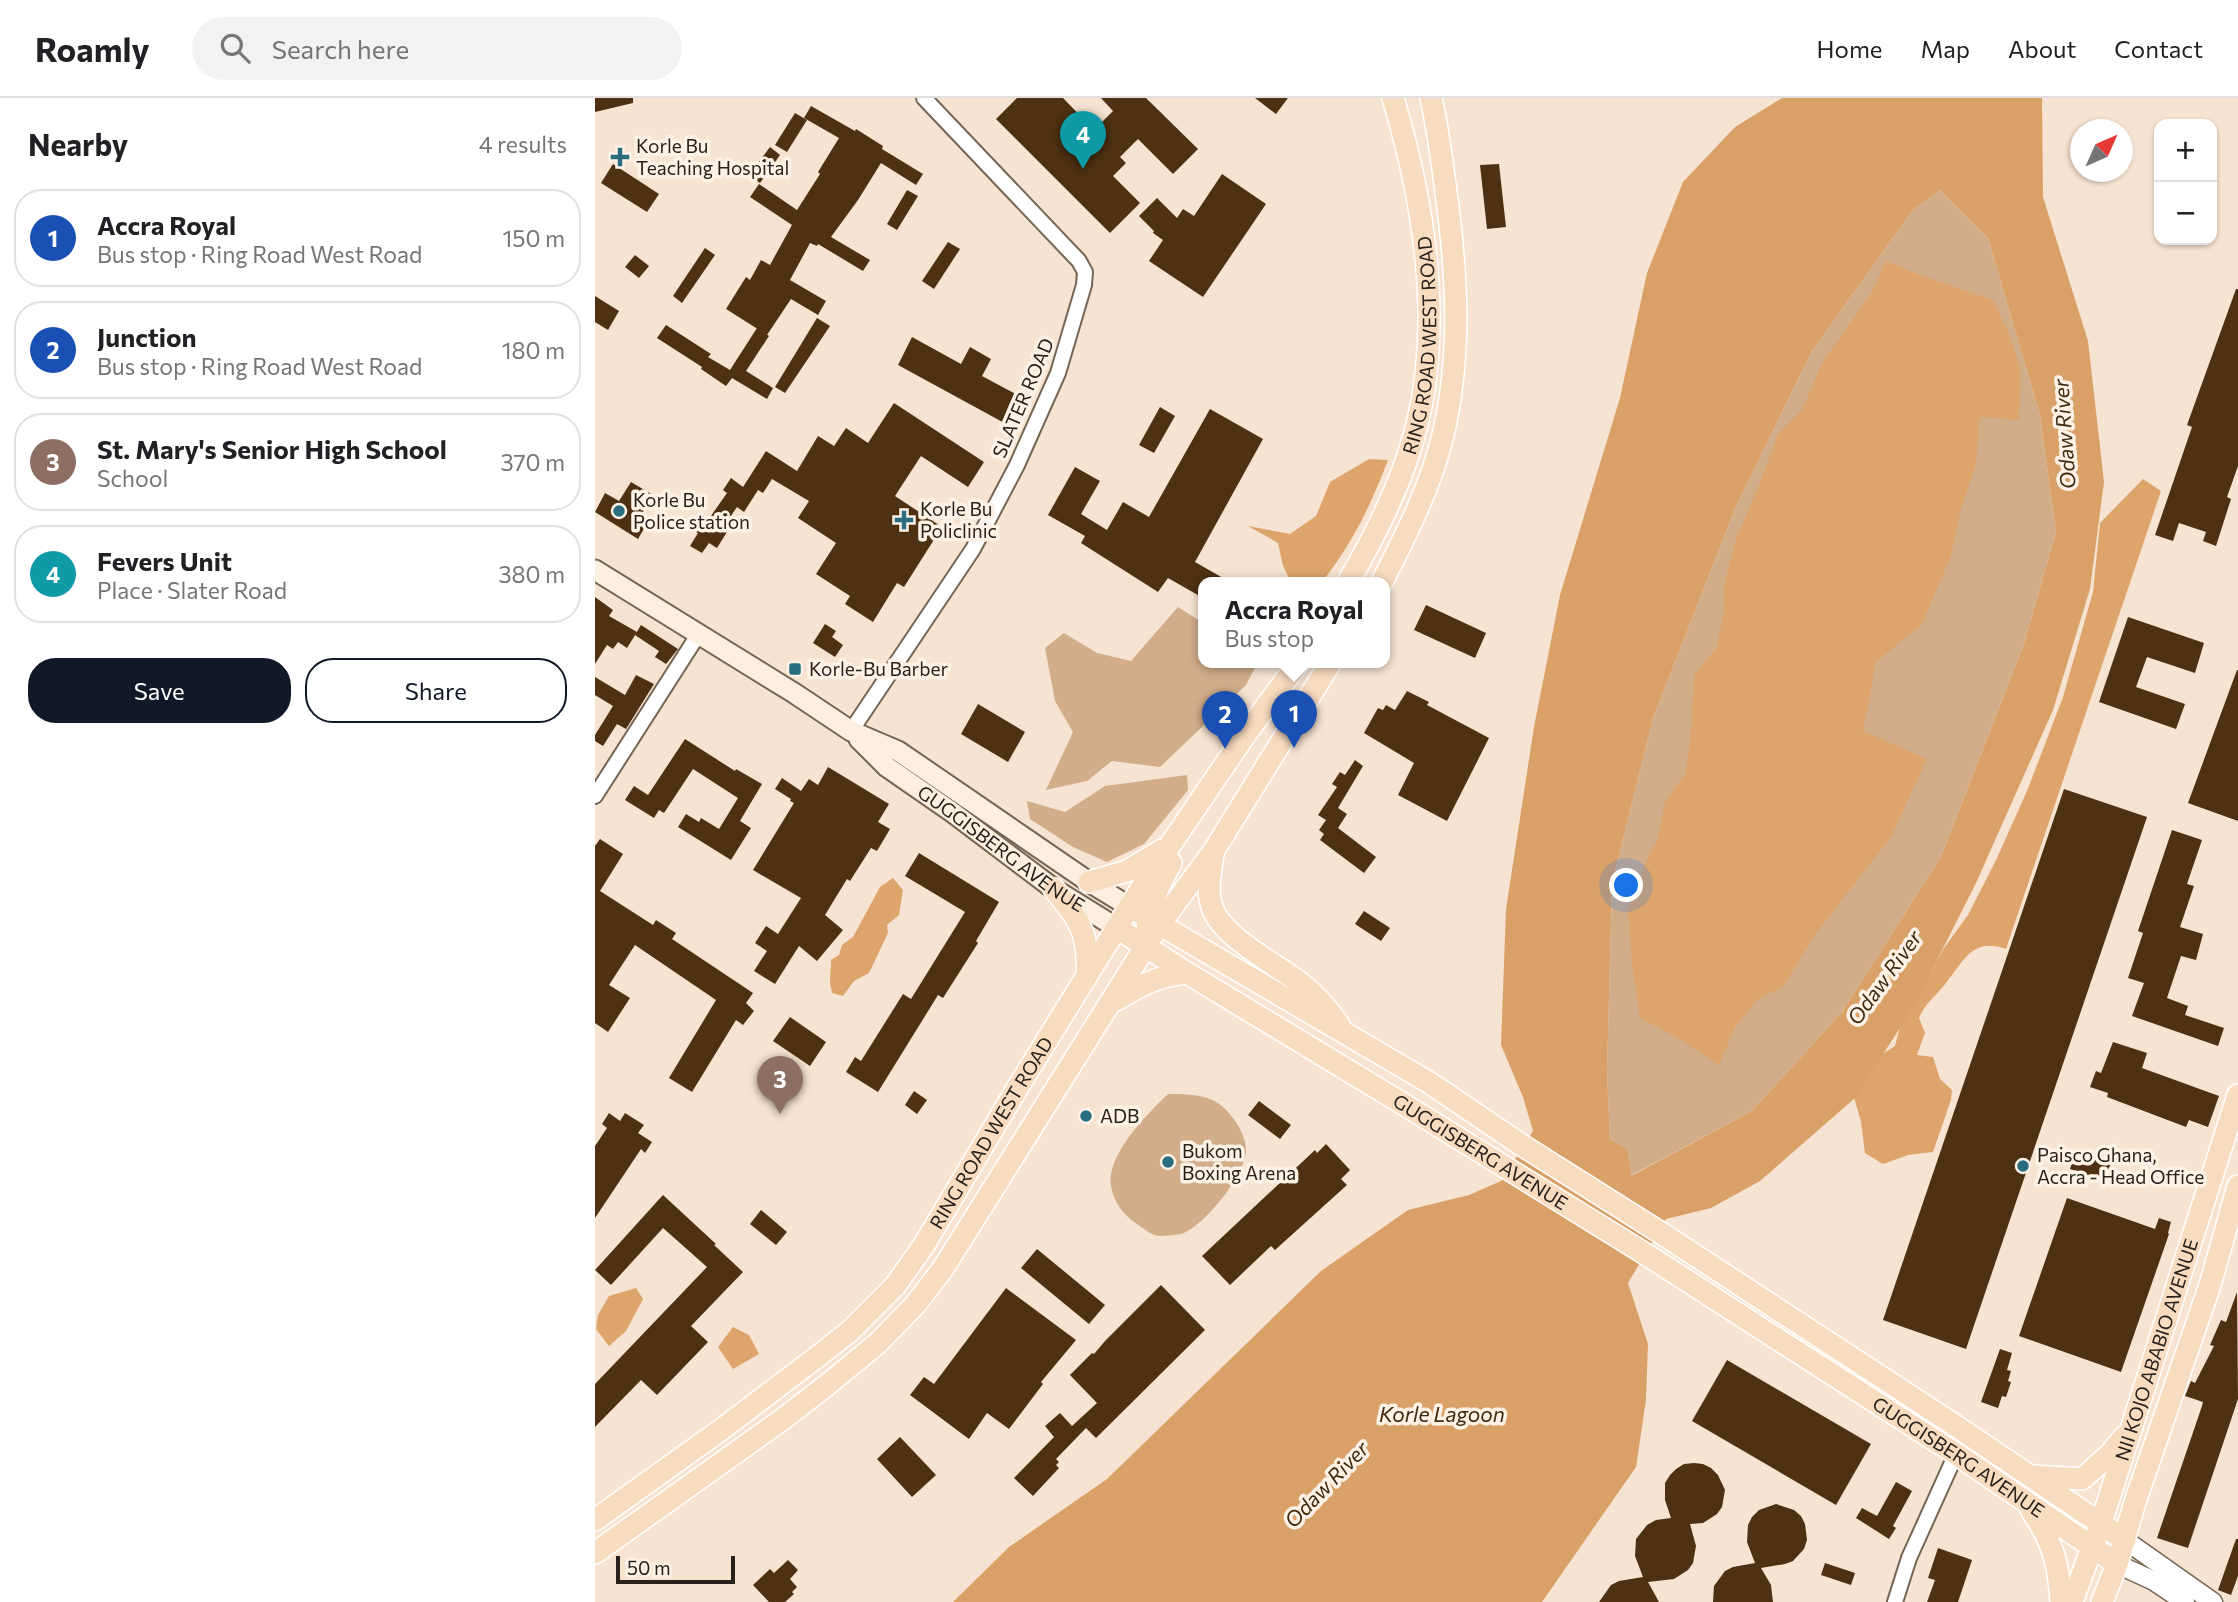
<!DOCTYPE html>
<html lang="en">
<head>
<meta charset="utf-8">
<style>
	body { margin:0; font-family:Commissioner,sans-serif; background:#f2f2f2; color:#202124 }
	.controls { position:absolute; right:21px; top:21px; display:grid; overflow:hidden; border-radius:14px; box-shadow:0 2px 5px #0004 }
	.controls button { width:63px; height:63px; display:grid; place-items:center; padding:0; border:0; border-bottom:2px solid #e0e0e0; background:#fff; color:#202124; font:35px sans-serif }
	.compass { position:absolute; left:1475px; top:21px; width:63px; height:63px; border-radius:50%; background:#fff; box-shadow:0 2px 5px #0004; rotate:45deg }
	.scale { position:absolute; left:21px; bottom:18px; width:119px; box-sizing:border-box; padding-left:7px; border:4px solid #28211b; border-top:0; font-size:19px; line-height:24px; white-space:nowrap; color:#28211b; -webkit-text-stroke:5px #fef2e7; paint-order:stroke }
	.you { position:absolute; left:1032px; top:788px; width:24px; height:24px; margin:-18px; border:5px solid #fff; border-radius:50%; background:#1a73e8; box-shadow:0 0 0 10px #1a73e833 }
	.badge { display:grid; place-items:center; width:46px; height:46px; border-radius:50%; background:#111827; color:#fff; font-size:23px; font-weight:700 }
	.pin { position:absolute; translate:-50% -58px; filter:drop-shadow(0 2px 4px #0008) }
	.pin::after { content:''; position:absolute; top:37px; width:24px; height:21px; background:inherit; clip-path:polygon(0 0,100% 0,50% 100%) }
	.popup { position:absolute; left:603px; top:479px; width:192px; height:91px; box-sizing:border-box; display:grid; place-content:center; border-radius:14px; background:#fff; filter:drop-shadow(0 2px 5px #0005); font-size:23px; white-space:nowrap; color:#757577 }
	.popup b { font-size:26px; color:#202124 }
	.popup::after { content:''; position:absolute; left:50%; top:100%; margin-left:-14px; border:14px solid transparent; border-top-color:#fff }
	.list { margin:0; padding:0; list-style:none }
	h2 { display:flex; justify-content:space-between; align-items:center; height:91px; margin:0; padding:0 28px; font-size:30px }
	h2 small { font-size:23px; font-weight:400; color:#757577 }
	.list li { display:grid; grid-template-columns:46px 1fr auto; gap:21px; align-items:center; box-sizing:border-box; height:98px; margin:0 14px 14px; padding:0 14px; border:2px solid #e0e0e0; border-radius:28px }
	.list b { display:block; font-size:26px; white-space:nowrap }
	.list p { margin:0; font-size:23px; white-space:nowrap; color:#757577 }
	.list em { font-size:23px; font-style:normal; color:#757577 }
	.actions { display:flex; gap:14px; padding:21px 28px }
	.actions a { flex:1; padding:16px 0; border:2px solid #111827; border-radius:28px; text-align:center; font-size:24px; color:#111827 }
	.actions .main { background:#111827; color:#fff }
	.icon { flex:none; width:38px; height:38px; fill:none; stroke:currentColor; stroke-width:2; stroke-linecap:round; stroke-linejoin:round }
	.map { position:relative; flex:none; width:1643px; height:1504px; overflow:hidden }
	header { display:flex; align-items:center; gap:42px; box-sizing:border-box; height:98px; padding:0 35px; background:#fff; border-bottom:2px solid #e0e0e0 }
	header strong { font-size:33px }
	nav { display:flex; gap:38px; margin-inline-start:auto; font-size:24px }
	.search { width:490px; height:63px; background:#f2f2f2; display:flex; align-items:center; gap:18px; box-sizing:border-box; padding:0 24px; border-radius:38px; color:#757577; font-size:26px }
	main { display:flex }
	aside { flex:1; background:#fff }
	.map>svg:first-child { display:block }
</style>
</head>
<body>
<header>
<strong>Roamly</strong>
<div class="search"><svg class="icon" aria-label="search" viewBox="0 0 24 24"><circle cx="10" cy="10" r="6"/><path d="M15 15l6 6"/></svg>Search here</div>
<nav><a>Home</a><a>Map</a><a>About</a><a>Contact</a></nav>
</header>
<main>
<aside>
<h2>Nearby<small>4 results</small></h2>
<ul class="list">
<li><span class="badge" style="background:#1a4fb4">1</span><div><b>Accra Royal</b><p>Bus stop · Ring Road West Road</p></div><em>150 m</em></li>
<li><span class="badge" style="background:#1a4fb4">2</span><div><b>Junction</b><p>Bus stop · Ring Road West Road</p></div><em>180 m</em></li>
<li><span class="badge" style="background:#8d6e63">3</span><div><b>St. Mary's Senior High School</b><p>School</p></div><em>370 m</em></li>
<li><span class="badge" style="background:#0f9aa8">4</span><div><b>Fevers Unit</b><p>Place · Slater Road</p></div><em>380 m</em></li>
</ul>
<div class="actions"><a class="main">Save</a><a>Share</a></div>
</aside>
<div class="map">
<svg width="1643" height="1504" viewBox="0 0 1643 1504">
	<rect width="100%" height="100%" fill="#f7e3d1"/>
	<!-- green -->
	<g fill="#d1ad8a">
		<polygon points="1345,92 1393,140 1445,317 1461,434 1429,546 1346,759 1247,914 1157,1013 1035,1078 1015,1042 1012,973 1017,785 1058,620 1141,408 1217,253 1317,113"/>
		<polygon points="583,509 608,525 608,564 663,564 651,587 565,669 517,663 492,683 451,692 478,634 460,603 450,550 469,535 502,555 536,563"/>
		<polygon points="592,677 593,692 549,746 512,764 478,749 435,721 432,703 470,714 510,688"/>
		<path d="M573,996C587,996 602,996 615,1001C632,1007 650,1033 651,1050C653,1074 609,1129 586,1136C580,1137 571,1138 565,1138C557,1138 548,1130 542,1126C529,1118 518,1103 516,1088C511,1057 552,1016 573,996Z"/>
	</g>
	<!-- forest -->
	<g fill="#dda56b">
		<polygon points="1291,163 1322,176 1398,202 1414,236 1425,269 1424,322 1385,319 1381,365 1365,415 1356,458 1327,526 1281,564 1268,633 1332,661 1296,739 1219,838 1188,889 1164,900 1140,929 1124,967 1081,939 1045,920 1037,866 1033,811 1050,765 1063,741 1070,704 1090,676 1096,637 1099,577 1121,551 1129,514 1129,486 1141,441 1165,385 1183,336 1207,312 1227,265 1277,194"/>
		<path d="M774,361L793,362C776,407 757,446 727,484H696L688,468L683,445L653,428L695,436L721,418L735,384Z"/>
		<path d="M1548,381L1566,393L1411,851C1377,839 1369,863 1351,885C1339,900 1333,902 1324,920L1330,935L1322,957L1338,959L1345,981L1357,992L1356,1002L1338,1054L1313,1057L1288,1066L1270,1055L1266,1024L1253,978L1300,948L1310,910L1332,881L1349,850L1373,817L1402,760L1432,693L1468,599L1498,494L1505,425Z"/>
		<polygon points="298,780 308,792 304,817 292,827 293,835 274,875 259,883 248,898 237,895 235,885 236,862 244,857 247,847 258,839 285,789"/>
		<polygon points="41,1190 48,1201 31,1233 14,1248 1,1231 3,1217 14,1198"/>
		<polygon points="138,1229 154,1237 164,1256 138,1271 123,1249"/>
	</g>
	<!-- water -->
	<path fill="#d9a167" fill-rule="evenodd" d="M1187,0H1447L1448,99L1493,243L1509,384L1495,491L1458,612L1381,785L1319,908L1260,1000L1165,1083L1116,1110L1071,1121L1033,1185L1053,1246L1051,1302L1041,1369L947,1504H358L414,1449L512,1381L726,1173L813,1112L874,1097L906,1083L938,1033L928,999L906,947L911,811L939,629L965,497L1025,300L1052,175L1088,84L1140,29ZM1345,92L1393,140L1445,317L1461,434L1429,546L1346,759L1247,914L1157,1013L1036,1078L1032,1051L1015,1042L1012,973L1017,785L1058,620L1141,408L1217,253L1317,113Z"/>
	<!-- building -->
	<g fill="#4d3112">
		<polygon points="0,0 38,0 38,5 0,14"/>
		<polygon points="422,0 468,0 499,32 518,13 506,0 551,0 603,51 578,76 543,41 525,59 531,65 518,78 545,105 515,135 401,21"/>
		<polygon points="660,0 693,0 681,16"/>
		<polygon points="216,8 260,33 261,31 288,48 287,51 328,76 321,87 286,65 263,102 236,139 275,162 268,173 223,146 222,148 215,145 195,182 231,203 223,217 196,201 172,237 131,211 151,179 155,182 166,162 175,167 197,127 155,99 164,86 202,112 225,76 223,74 244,40 209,20"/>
		<polygon points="200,15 212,22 192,54 180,47"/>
		<polygon points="175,49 185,57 165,85 154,77"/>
		<polygon points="18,66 64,96 52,114 6,85"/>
		<polygon points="904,66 911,129 892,131 885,67"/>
		<polygon points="627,76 671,106 608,199 554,163 568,142 558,135 559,133 544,118 562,100 582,120 588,111 599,118"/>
		<polygon points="312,92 323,98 302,132 292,126"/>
		<polygon points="353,144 365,151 339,191 327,183"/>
		<polygon points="110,150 120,157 87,205 78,198"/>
		<polygon points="40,157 54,168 44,180 30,169"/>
		<polygon points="1641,191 1643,191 1643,368 1632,399 1636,401 1621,448 1608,443 1611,434 1584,425 1578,443 1560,437 1597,329 1592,327"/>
		<polygon points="0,198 24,213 13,232 0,224"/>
		<polygon points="222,220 235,228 190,295 180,289"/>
		<polygon points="71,227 116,256 113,259 135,272 162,230 174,238 151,273 178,290 172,301 137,280 131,288 106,271 107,269 62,240"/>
		<polygon points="317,239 366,266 375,249 396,261 387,278 428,300 413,327 303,267"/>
		<polygon points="299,305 389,364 373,389 326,358 300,398 347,429 309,489 302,485 278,524 250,506 255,498 221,476 241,445 203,420 214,403 177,381 168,395 163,392 149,414 142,409 127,431 132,434 122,450 114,445 107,455 95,448 103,435 99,433 108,419 113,422 132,395 128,392 136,380 148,389 171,353 202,373 223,338 239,348 251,330 273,345"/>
		<polygon points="565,309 580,318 559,355 544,347"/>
		<polygon points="615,311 668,341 600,464 635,484 608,484 608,500 573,480 563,494 486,445 490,438 453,417 480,369 505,383 486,416 512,432 528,404 554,419"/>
		<polygon points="36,384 58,397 46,417 54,422 43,441 0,414 10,395 24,403"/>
		<polygon points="0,499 18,512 14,518 42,534 32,550 23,544 18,551 12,547 0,566"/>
		<polygon points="831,507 891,535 880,560 819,532"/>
		<polygon points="1533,519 1609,545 1600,575 1552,559 1541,589 1590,606 1581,631 1504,604"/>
		<polygon points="230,526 241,533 237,539 248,547 240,559 218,545"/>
		<polygon points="46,527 83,551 71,566 60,559 64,553 40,537"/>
		<polygon points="1642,572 1643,572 1643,723 1593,705"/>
		<polygon points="41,577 59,586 31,631 22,626 8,648 0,643 0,637 18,608 0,597 0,579 30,597"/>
		<polygon points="812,593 834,604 832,607 894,640 852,723 803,697 819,665 769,635 783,610 788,612 791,607 800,612"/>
		<polygon points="383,606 430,634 413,664 366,636"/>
		<polygon points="90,641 140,673 141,671 167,686 145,723 156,730 136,762 83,729 91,716 104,724 106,720 124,731 143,700 98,671 69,715 64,712 59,720 30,702 39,688 53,697"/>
		<polygon points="760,662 768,668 743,710 752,716 743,730 781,759 769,775 725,742 729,736 724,732 731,722 723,717 742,689 737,686 745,674 750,677"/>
		<polygon points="233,669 294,706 283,724 295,731 282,753 276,750 255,783 252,781 230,817 248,832 222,863 204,848 180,886 159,873 172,853 160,845 171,828 183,836 206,800 158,772 199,705 195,703 196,701 180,691 187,680 206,693 214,681 223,687"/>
		<polygon points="1469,691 1552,719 1371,1251 1288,1222"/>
		<polygon points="1577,732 1607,742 1592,786 1599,788 1585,829 1608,836 1601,862 1586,858 1572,900 1593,908 1590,917 1629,930 1623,948 1537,918 1549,885 1533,880 1548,835 1543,833"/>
		<polygon points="5,741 28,756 5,793 58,827 61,822 81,835 77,841 158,895 151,905 159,913 148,927 141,922 97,994 74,980 121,902 40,847 14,887 35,900 13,934 0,925 0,748"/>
		<polygon points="324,755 404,804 381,843 383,845 348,900 343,897 283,994 251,974 260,959 266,963 308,896 316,901 370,814 310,778"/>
		<polygon points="769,813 795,830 786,843 760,826"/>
		<polygon points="195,919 231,944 215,968 178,943"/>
		<polygon points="1518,944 1552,955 1547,970 1624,998 1613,1029 1594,1022 1591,1029 1512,999 1513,995 1495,989 1501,973 1506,975"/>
		<polygon points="319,993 332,1002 322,1016 310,1007"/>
		<polygon points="664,1003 696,1027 685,1041 653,1017"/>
		<polygon points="14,1015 25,1023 30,1015 49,1027 43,1035 57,1044 50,1055 46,1051 0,1120 0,1048 12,1030 7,1026"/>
		<polygon points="731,1046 755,1072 746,1081 752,1087 680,1152 676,1148 635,1187 607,1158 720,1052 722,1055"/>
		<polygon points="1480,1055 1504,1063 1508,1061 1516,1064 1510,1083 1475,1071"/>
		<polygon points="68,1097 121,1146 119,1147 148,1174 96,1228 113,1244 62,1297 46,1282 0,1329 0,1286 112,1169 68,1130 16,1187 0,1172"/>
		<polygon points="1472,1100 1560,1131 1564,1120 1576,1124 1573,1135 1574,1136 1526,1274 1424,1238"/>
		<polygon points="166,1112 192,1134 181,1147 155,1126"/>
		<polygon points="442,1151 510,1207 494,1226 426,1170"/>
		<polygon points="566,1187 610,1232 501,1340 491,1330 461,1361 464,1364 461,1367 464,1370 438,1398 419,1380 459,1339 450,1328 465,1315 477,1328 502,1305 475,1277 497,1255 499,1256 510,1243"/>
		<polygon points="411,1190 481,1242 446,1284 448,1286 414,1331 392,1315 374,1341 315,1297 329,1279 339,1286"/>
		<polygon points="1642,1194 1643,1301 1593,1450 1562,1440 1607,1308 1608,1304 1590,1298 1596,1283 1600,1285 1619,1248 1615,1247 1626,1222 1631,1224"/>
		<polygon points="1405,1251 1417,1255 1412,1272 1416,1273 1413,1283 1416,1284 1411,1299 1407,1298 1403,1310 1386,1304"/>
		<polygon points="1132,1262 1276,1346 1241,1407 1097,1323"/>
		<polygon points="305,1339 341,1377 317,1399 282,1361"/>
		<polygon points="1099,1365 1108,1366 1116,1370 1123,1377 1130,1392 1127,1409 1122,1416 1108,1425 1095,1426 1101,1448 1098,1465 1093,1472 1079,1481 1053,1484 1064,1504 1004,1504 1016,1487 1024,1483 1048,1479 1040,1458 1041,1441 1052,1427 1061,1422 1076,1420 1070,1402 1070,1385 1075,1377 1081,1371 1089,1366"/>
		<polygon points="1301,1384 1317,1393 1298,1428 1301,1430 1294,1441 1261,1420 1267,1410 1282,1418"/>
		<polygon points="1181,1406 1199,1412 1206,1418 1210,1426 1212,1442 1209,1451 1198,1463 1190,1466 1166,1470 1176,1487 1178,1504 1118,1504 1119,1488 1130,1473 1138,1469 1160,1465 1152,1444 1153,1427 1157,1419 1164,1412"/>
		<polygon points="1641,1441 1643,1441 1643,1478 1636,1497 1623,1492"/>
		<polygon points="1343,1450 1377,1462 1363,1504 1332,1504 1340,1482 1333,1480"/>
		<polygon points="193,1462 203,1472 195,1481 202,1489 197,1494 199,1496 190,1504 174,1504 158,1487 175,1471 179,1475"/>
		<polygon points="1230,1465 1260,1475 1256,1487 1226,1477"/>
	</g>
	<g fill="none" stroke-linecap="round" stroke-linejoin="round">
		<defs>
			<g id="minor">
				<polyline points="256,633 378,451 422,367 463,275 489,187 490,174 484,163 329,0"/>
				<polyline points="0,698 103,537"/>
				<polyline points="1300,1504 1314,1460 1361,1356"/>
			</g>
			<g id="tertiary">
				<polyline points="1530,1442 1618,1504"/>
				<polyline points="1522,1466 1559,1483 1590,1504"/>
			</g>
			<g id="secondary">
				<polyline points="0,472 199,595 256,633 303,653 494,784 535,809"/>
				<path id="s1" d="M264,641L292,669L357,714L459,791L522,830"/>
			</g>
			<g id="primary">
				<path id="s2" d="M753,484C782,435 808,383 822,327C848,220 829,104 798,0"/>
				<path d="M787,484C811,437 836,388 848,337C867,256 862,175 851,94C847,63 843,31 836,0"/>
				<path d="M618,755C616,772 611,792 617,809C627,840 683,867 708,887C723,899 733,911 744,927"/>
				<polyline points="494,784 532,773 567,752"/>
				<path d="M459,791C485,824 494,834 492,877"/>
				<polyline points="535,809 835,985 925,1046 1066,1135 1358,1326 1530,1442"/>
				<path id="s3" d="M522,830L592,875L805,1004L1052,1157L1361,1356L1522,1466"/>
				<path d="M552,833C553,808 564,787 576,765"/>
				<path d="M521,902C544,888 565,877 592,875"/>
				<polyline points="1439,1378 1487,1381 1514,1357 1529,1339"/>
				<path d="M1436,1412C1458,1443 1464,1467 1466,1504"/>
				<path id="s4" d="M0,1422L127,1331L222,1259L255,1233L300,1188L329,1147L423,989L550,784L650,637L704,564"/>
				<polyline points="0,1455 188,1321 232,1287 283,1245 320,1207 347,1172 564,827 618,754 736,564"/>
				<path id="s5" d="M1477,1504L1506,1425L1643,997"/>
				<polyline points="1507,1504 1522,1466 1541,1401 1615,1187 1643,1088"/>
			</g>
		</defs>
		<!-- minor casing -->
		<use href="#minor" stroke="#756555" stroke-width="18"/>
		<!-- tertiary casing -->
		<use href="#tertiary" stroke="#756555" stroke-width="21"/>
		<!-- secondary casing -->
		<use href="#secondary" stroke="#756555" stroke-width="23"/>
		<!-- primary casing -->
		<use href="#primary" stroke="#fff" stroke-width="24"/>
		<!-- minor -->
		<use href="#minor" stroke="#fff" stroke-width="14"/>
		<!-- tertiary -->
		<use href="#tertiary" stroke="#fff" stroke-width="18"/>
		<!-- secondary -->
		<use href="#secondary" stroke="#fceee0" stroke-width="19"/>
		<!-- primary -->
		<use href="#primary" stroke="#f8dcc0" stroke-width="21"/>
	</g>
	<!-- markers -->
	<g fill="#296e7e" stroke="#fef2e7" stroke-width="2.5">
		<path d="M21.5 48.5h7v7h7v7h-7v7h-7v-7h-7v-7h7z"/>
		<circle cx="24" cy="413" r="7"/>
		<path d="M305.5 411.5h7v7h7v7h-7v7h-7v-7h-7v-7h7z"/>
		<rect x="193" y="564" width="14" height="14" rx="3.5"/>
		<circle cx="491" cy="1018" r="7"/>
		<circle cx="573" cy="1064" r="7"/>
		<circle cx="1428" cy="1068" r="7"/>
	</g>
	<g text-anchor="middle" stroke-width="7" stroke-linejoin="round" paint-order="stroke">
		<!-- poi labels -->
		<g font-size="19" fill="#28211b" stroke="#fef2e7" text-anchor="start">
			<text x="41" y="55">Korle Bu<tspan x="41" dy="22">Teaching Hospital</tspan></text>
			<text x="38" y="409">Korle Bu<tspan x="38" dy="22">Police station</tspan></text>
			<text x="325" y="418">Korle Bu<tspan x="325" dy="22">Policlinic</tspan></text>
			<text x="214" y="578">Korle-Bu Barber</text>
			<text x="505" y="1025">ADB</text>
			<text x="587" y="1060">Bukom<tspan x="587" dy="22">Boxing Arena</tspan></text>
			<text x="1442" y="1064">Paisco Ghana,<tspan x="1442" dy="22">Accra - Head Office</tspan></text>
		</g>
		<!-- street labels -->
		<g font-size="19" fill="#28211b" stroke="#fef2e7">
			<text dy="7" stroke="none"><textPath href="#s2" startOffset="252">RING ROAD WEST ROAD</textPath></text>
			<text transform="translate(428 300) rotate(-67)" y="7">SLATER ROAD</text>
			<text dy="7" stroke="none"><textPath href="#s1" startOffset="180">GUGGISBERG AVENUE</textPath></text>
			<text dy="7" stroke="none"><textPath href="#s4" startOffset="562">RING ROAD WEST ROAD</textPath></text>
			<text dy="7" stroke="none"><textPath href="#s3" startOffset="427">GUGGISBERG AVENUE</textPath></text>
			<text dy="7" stroke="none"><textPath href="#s5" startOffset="266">NII KOJO ABABIO AVENUE</textPath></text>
			<text dy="7" stroke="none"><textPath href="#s3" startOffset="994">GUGGISBERG AVENUE</textPath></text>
		</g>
		<!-- water labels -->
		<g font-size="21" font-style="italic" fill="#40290f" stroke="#fef2e7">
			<text transform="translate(1470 336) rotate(-94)" y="7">Odaw River</text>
			<text transform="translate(1290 880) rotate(-54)" y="7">Odaw River</text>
			<text x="847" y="1324">Korle Lagoon</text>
			<text transform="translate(732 1387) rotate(-46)" y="7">Odaw River</text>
		</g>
	</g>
</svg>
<div class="controls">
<button>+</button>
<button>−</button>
</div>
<svg class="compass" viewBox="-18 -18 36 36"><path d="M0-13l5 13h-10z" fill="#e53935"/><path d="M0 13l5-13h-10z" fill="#757577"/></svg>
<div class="scale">50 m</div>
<div class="you"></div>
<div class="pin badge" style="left:699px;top:650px;background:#1a4fb4">1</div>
<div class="popup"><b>Accra Royal</b>Bus stop</div>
<div class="pin badge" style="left:630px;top:651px;background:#1a4fb4">2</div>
<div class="pin badge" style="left:185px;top:1016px;background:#8d6e63">3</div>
<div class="pin badge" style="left:488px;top:71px;background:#0f9aa8">4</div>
</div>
</main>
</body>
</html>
